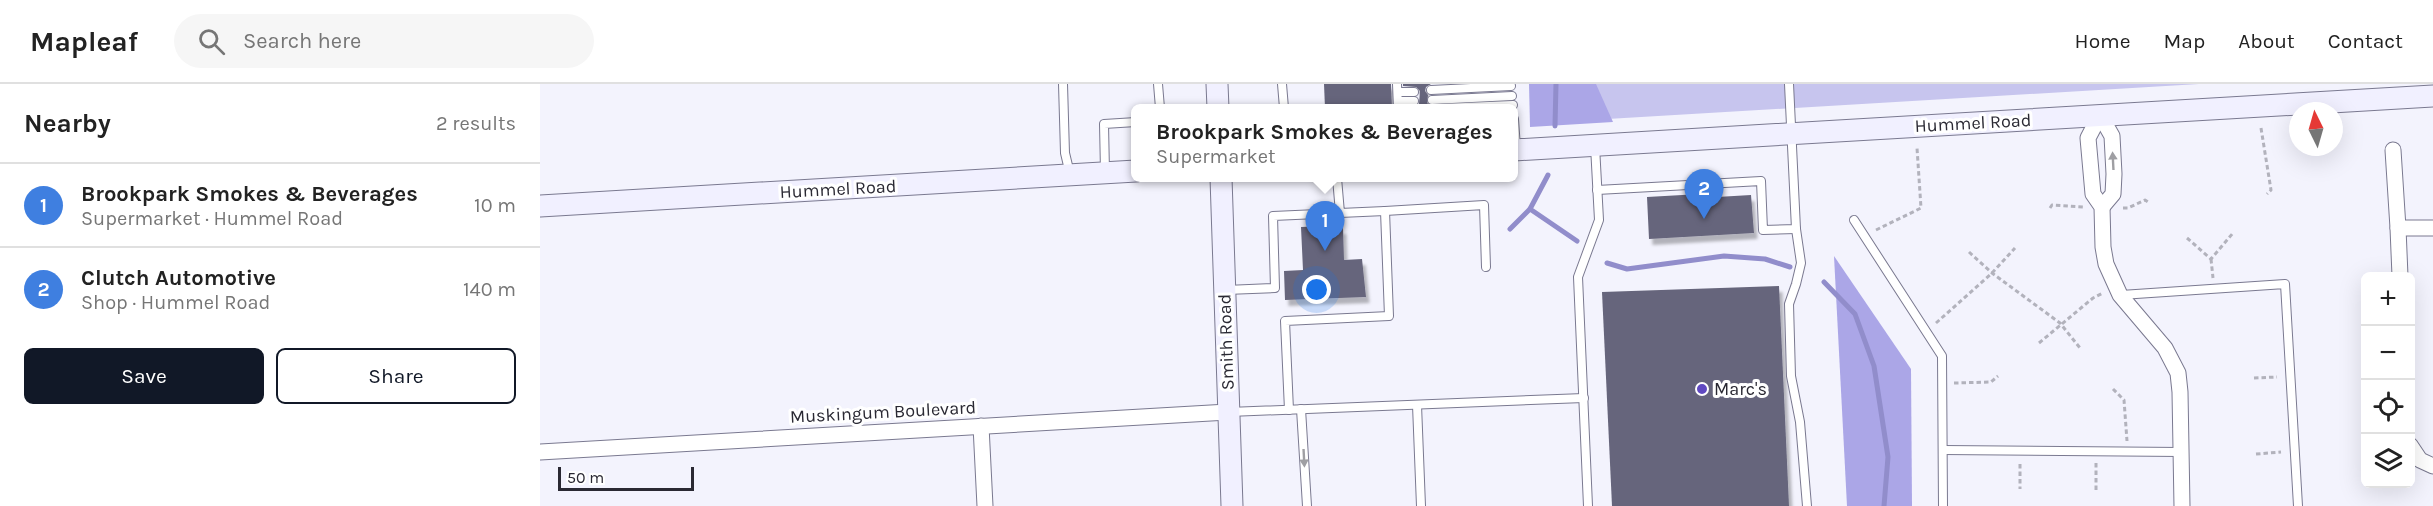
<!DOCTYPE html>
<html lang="en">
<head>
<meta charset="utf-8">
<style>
	body { margin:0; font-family:Karla,sans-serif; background:#f6f6f6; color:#222 }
	.controls { position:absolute; right:18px; bottom:18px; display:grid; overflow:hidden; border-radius:9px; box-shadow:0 6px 24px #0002 }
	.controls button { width:54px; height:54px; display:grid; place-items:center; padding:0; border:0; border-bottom:2px solid #e0e0e0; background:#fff; color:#222; font:30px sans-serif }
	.compass { position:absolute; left:1749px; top:18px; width:54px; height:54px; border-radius:50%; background:#fff; box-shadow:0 6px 24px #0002; rotate:355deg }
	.scale { position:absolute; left:18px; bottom:15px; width:136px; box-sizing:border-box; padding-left:6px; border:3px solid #2a2933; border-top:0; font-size:16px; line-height:21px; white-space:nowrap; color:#2a2933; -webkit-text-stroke:4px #fff; paint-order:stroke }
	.you { position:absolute; left:777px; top:206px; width:21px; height:21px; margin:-15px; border:4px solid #fff; border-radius:50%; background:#1a73e8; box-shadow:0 0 0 9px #1a73e833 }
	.badge { display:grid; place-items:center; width:39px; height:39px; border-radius:50%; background:#111827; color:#fff; font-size:20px; font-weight:700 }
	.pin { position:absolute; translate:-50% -50px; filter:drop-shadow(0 2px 3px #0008) }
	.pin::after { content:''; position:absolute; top:32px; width:21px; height:18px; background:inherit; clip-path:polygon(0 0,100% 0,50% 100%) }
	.popup { position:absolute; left:591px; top:20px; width:387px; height:78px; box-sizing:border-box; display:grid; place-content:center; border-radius:9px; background:#fff; filter:drop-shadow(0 2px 4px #0005); font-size:20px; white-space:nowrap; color:#767676 }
	.popup b { font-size:22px; color:#222 }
	.popup::after { content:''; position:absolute; left:50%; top:100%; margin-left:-12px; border:12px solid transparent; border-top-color:#fff }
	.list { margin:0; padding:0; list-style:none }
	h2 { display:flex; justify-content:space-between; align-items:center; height:78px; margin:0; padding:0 24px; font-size:26px }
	h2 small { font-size:20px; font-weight:400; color:#767676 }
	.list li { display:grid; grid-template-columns:39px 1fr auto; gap:18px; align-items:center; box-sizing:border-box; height:84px; padding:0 24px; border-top:2px solid #e0e0e0 }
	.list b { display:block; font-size:22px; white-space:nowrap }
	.list p { margin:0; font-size:20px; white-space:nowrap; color:#767676 }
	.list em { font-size:20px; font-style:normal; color:#767676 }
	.actions { display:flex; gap:12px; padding:18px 24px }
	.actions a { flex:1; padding:14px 0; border:2px solid #111827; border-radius:9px; text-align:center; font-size:21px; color:#111827 }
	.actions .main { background:#111827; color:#fff }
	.icon { flex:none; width:33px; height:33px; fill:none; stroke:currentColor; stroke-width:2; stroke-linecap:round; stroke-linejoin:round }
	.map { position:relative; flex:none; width:1893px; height:422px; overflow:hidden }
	header { display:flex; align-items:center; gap:36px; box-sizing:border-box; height:84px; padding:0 30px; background:#fff; border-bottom:2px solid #e0e0e0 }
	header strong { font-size:28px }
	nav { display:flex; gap:33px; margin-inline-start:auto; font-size:21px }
	.search { width:420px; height:54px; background:#f6f6f6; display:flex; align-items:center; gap:15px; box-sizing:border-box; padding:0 21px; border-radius:33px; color:#767676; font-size:22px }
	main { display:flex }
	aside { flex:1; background:#fff }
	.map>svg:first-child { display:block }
</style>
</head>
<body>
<header>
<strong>Mapleaf</strong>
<div class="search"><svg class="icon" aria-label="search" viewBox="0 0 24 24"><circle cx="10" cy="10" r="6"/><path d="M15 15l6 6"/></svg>Search here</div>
<nav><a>Home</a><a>Map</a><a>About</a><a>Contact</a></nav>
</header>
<main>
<aside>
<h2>Nearby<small>2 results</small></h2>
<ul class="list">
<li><span class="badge" style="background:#3f7fe0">1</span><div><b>Brookpark Smokes &amp; Beverages</b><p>Supermarket · Hummel Road</p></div><em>10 m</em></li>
<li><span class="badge" style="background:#3f7fe0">2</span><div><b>Clutch Automotive</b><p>Shop · Hummel Road</p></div><em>140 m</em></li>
</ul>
<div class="actions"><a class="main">Save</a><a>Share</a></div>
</aside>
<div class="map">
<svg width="1893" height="422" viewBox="0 0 1893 422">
	<defs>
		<filter id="shadow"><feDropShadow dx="3.5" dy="6" stdDeviation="1.5" flood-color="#0004"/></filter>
	</defs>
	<rect width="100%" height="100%" fill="#f3f3fd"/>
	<!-- green -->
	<polygon fill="#c7c5ee" points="1015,0 1659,0 1017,38"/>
	<!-- forest -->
	<g fill="#aba6e7">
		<polygon points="989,0 1056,0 1073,38 990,43"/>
		<polygon points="1294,172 1371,285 1372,422 1307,422"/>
	</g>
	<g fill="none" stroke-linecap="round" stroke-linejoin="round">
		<!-- stream -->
		<g stroke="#918dcb" stroke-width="5">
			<polyline points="1015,42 1016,0"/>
			<polyline points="1008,91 990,125 1037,157"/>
			<polyline points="970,145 990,125"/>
			<polyline points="1067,179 1087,185 1184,172 1225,175 1250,183"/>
			<polyline points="1284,198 1315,230 1334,282 1348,373 1344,422"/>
		</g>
	</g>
	<!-- building -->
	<g fill="#66657b" filter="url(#shadow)">
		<polygon points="784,0 851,0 852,24 785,24"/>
		<polygon points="863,0 891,0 886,3 885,7 888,11 887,19 893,24 864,24 879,20 880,7 876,3 863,2"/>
		<polygon points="1160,110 1160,114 1211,111 1214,149 1109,155 1107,113"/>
		<polygon points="786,142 786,145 803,144 804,176 822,175 826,213 745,216 744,187 763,186 761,143"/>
		<polygon points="1239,202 1249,422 1072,422 1062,208"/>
	</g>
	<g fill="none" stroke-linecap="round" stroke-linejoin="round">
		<defs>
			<g id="lane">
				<polyline points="523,0 525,69 530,90"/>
				<polyline points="618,0 620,24"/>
				<polyline points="742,0 744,24"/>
				<polyline points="857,0 858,24"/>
				<polyline points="891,6 971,2"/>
				<polyline points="858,8 874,8"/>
				<polyline points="892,16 972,12"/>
				<polyline points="858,17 874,17"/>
				<polyline points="902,24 973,21"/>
				<polyline points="974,35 976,64"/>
				<polyline points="565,88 564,40 596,38"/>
				<polyline points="1057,106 1221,97 1223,146 1256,145 1249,0"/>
				<polyline points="845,127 944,121 946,183"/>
				<polyline points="1314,136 1402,272 1403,422"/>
				<polyline points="1256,145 1261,179 1256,200 1249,220 1251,292 1260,338 1267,422"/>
				<polyline points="686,206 735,204 733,132 800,129"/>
				<polyline points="1581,211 1745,200 1758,422"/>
				<polyline points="877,321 881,422"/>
				<polyline points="761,325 767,422"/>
				<polyline points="749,326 745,237 849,232 845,127 800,129 797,94"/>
				<polyline points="689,328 1044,314"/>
				<polyline points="1403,366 1642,368"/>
				<polyline points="1048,422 1038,193 1059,136 1055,62"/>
			</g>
			<g id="street">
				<polyline points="1560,31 1548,54 1553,110 1562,123 1563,163 1566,180 1580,211 1625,264 1638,289 1640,308 1642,422"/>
				<polyline points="1560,31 1572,52 1574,90 1573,110 1562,123"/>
				<polyline points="1853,66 1858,144"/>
				<polyline points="1860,192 1858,144 1893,144"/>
				<polyline points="441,342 445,422"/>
				<polyline points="1870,361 1880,376 1893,382"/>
				<polyline points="0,368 688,328"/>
			</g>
			<g id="secondary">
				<polyline points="677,0 678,24"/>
				<polyline points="974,66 1893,12"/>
				<polyline points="681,94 692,422"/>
				<polyline points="0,122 596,87"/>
			</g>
		</defs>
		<!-- lane casing -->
		<use href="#lane" stroke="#7a7990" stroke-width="10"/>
		<!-- street casing -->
		<use href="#street" stroke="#7a7990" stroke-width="17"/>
		<!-- secondary casing -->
		<use href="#secondary" stroke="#7a7990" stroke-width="23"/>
		<!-- path -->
		<g stroke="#b2b2bc" stroke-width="3" stroke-dasharray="4.5 3" stroke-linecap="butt">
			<polyline points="1721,44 1731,106 1727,110"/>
			<polyline points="1510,124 1512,121 1543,123"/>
			<polyline points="1583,124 1588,124 1605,116 1608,118"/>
			<polyline points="1336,146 1381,124 1377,64"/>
			<polyline points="1647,154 1671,175 1693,149"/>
			<polyline points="1429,168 1452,189 1520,239 1540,264"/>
			<polyline points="1671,175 1673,194"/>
			<polyline points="1396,239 1452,189 1475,164"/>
			<polyline points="1499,259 1553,214 1563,209"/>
			<polyline points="1714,294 1737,293"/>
			<polyline points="1414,299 1451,298 1458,292"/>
			<polyline points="1573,305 1584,316 1587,357"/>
			<polyline points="1716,370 1741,368"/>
			<polyline points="1556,379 1556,407"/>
			<polyline points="1480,380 1480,405"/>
		</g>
		<!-- lane -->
		<use href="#lane" stroke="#fff" stroke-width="8"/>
		<!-- street -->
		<use href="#street" stroke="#fff" stroke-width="15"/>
		<!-- secondary -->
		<use href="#secondary" stroke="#f1f0ff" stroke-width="21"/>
	</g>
	<!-- one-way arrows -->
	<defs><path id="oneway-solid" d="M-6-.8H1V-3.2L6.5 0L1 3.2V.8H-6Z" transform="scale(1.5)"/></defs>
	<g fill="#9f9fa3">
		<use href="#oneway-solid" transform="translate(1573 77) rotate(-93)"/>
		<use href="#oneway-solid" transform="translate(764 374) rotate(87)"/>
	</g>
	<!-- markers -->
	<circle fill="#6049c1" stroke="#fff" stroke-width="2" cx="1162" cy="305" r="6"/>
	<g text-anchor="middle" stroke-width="6" stroke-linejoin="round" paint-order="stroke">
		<!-- street labels -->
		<g font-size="18" fill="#2a2933" stroke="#fff">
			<text transform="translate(1433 39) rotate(-3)" y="6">Hummel Road</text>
			<text transform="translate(298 105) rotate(-3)" y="6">Hummel Road</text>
			<text transform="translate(686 258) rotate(-92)" y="6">Smith Road</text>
			<text transform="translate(343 328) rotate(-3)" y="6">Muskingum Boulevard</text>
		</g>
		<!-- poi labels -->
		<g font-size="18" fill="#2a2933" stroke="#fff" text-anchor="start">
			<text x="1174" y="311">Marc's</text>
		</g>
	</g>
</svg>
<div class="controls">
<button>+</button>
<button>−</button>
<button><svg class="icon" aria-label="locate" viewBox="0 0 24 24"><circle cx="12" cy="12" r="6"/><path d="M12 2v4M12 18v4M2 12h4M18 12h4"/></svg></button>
<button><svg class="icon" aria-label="layers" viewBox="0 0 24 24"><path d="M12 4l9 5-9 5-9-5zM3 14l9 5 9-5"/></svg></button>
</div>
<svg class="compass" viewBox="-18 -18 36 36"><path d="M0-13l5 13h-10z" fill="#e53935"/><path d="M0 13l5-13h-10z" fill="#767676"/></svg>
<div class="scale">50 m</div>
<div class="you"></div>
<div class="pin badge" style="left:785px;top:167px;background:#3f7fe0">1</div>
<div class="popup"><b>Brookpark Smokes &amp; Beverages</b>Supermarket</div>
<div class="pin badge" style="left:1164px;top:135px;background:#3f7fe0">2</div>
</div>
</main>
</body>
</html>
